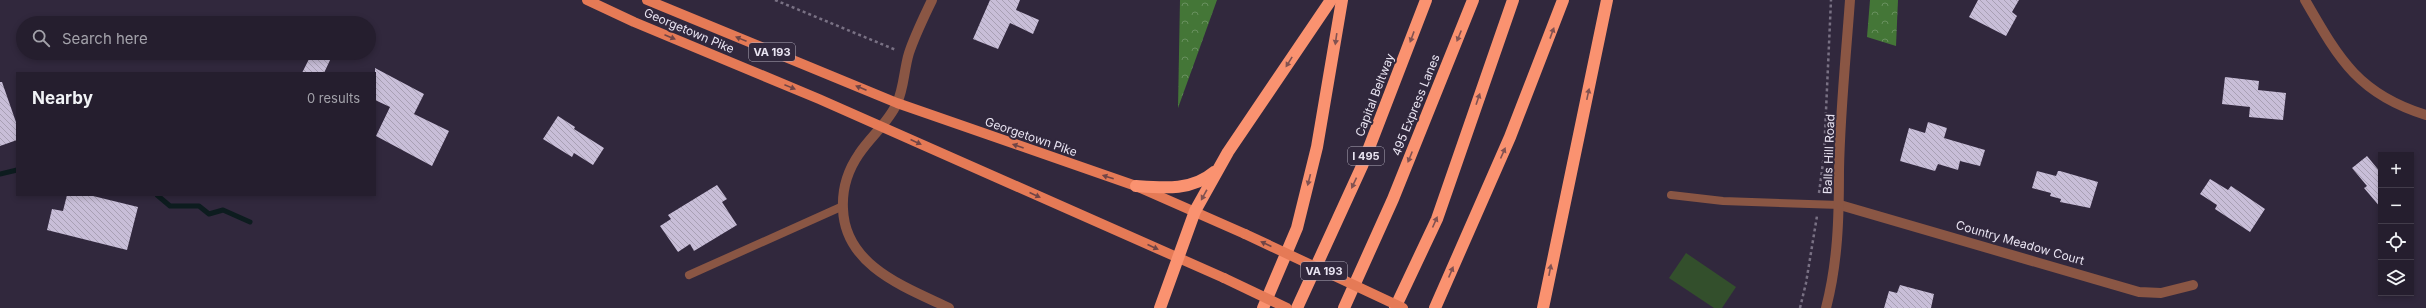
<!DOCTYPE html>
<html lang="en">
<head>
<meta charset="utf-8">
<style>
	body { margin:0; font-family:Inter,sans-serif; background:#2d2736; color:#f1f3f6 }
	.controls { position:absolute; right:12px; bottom:12px; display:grid; overflow:hidden; border-radius:0px; box-shadow:0 2px 6px #0003 }
	.controls button { width:36px; height:36px; display:grid; place-items:center; padding:0; border:0; border-bottom:1px solid #423c4a; background:#251e2e; color:#f1f3f6; font:20px sans-serif }
	.list { margin:0; padding:0; list-style:none }
	h2 { display:flex; justify-content:space-between; align-items:center; height:52px; margin:0; padding:0 16px; font-size:17px }
	h2 small { font-size:13px; font-weight:400; color:#a3a2aa }
	.icon { flex:none; width:22px; height:22px; fill:none; stroke:currentColor; stroke-width:2; stroke-linecap:round; stroke-linejoin:round }
	.map { position:relative; flex:none; width:2426px; height:308px; overflow:hidden }
	.search { position:absolute; background:#251e2e; box-shadow:0 2px 6px #0003; left:16px; top:16px; width:360px; height:44px; display:flex; align-items:center; gap:10px; box-sizing:border-box; padding:0 14px; border-radius:22px; color:#a3a2aa; font-size:15px }
	.panel { position:absolute; background:#251e2e; box-shadow:0 2px 6px #0003; left:16px; top:72px; width:360px; height:124px; border-radius:0px }
	.map>svg:first-child { display:block }
</style>
</head>
<body>
<div class="map">
<svg width="2426" height="308" viewBox="0 0 2426 308">
	<defs>
		<pattern id="forest-crowns" width="20" height="18" patternUnits="userSpaceOnUse"><rect width="20" height="18" fill="#447637"/><path d="M2 6a3 3 0 1 1 6 0M12 15a3 3 0 1 1 6 0" fill="none" stroke="#68905e"/></pattern>
		<pattern id="building-back-hatch" width="6" height="6" patternUnits="userSpaceOnUse"><rect width="6" height="6" fill="#c8bed8"/><path d="M-1 5l2 2M0 0l6 6M5-1l2 2" fill="none" stroke="#a8a0b4"/></pattern>
	</defs>
	<rect width="100%" height="100%" fill="#31283d"/>
	<!-- green -->
	<polygon fill="#334f2c" points="1686,253 1736,287 1722,308 1714,308 1669,278"/>
	<!-- forest -->
	<g fill="url(#forest-crowns)">
		<polygon points="1180,0 1217,0 1178,108"/>
		<polygon points="1870,0 1898,0 1896,46 1867,37"/>
	</g>
	<g fill="none" stroke-linecap="round" stroke-linejoin="round">
		<!-- stream -->
		<g stroke="#0d1c1f" stroke-width="5">
			<polyline points="0,174 17,170"/>
			<polyline points="157,195 170,206 199,206 209,214 223,210 250,222"/>
		</g>
	</g>
	<!-- building -->
	<g fill="url(#building-back-hatch)">
		<polygon points="990,0 1020,0 1016,10 1039,20 1033,34 1010,23 998,49 973,39"/>
		<polygon points="1978,0 2019,0 2012,12 2017,16 2006,36 1969,17"/>
		<polygon points="312,53 321,53 331,58 324,73 302,73"/>
		<polygon points="375,68 424,94 414,114 449,131 432,166 376,136 390,107 375,100"/>
		<polygon points="2225,77 2259,81 2258,90 2286,93 2283,120 2249,117 2250,107 2222,104"/>
		<polygon points="0,82 2,82 17,125 17,140 0,146"/>
		<polygon points="558,116 575,127 574,129 604,148 593,165 574,153 572,157 543,139"/>
		<polygon points="1928,122 1947,128 1944,138 1985,150 1980,166 1960,161 1958,170 1938,164 1935,171 1900,161 1909,128 1925,133"/>
		<polygon points="2367,156 2381,173 2381,208 2364,188 2367,186 2352,168"/>
		<polygon points="2037,171 2056,176 2058,171 2060,171 2098,182 2090,208 2060,202 2061,199 2050,196 2051,193 2032,188"/>
		<polygon points="2210,179 2228,190 2231,186 2265,209 2250,232 2215,209 2217,205 2200,194"/>
		<polygon points="717,185 727,199 722,202 737,225 694,251 690,244 678,252 660,226 671,219 668,215"/>
		<polygon points="67,195 89,195 138,207 127,250 47,230 52,209 63,211"/>
		<polygon points="1900,285 1934,294 1931,308 1884,308 1889,291 1897,293"/>
	</g>
	<g fill="none" stroke-linecap="round" stroke-linejoin="round">
		<!-- path -->
		<g stroke="#797184" stroke-width="2.5" stroke-dasharray="3 3" stroke-linecap="butt">
			<polyline points="775,0 896,50"/>
			<polyline points="1819,193 1824,155 1831,0"/>
			<polyline points="1800,308 1806,283 1817,216"/>
		</g>
		<!-- service -->
		<g stroke="#8a5644" stroke-width="8">
			<polyline points="1671,195 1723,201 1840,205"/>
			<polyline points="689,275 843,206"/>
		</g>
		<!-- minor -->
		<g stroke="#8a5644" stroke-width="10">
			<path d="M932,0C924,17 915,35 909,53C904,69 904,88 897,103C889,122 870,137 859,154C848,170 842,190 843,209C845,266 905,287 949,308"/>
			<path d="M2305,0C2339,59 2358,94 2426,115"/>
			<polyline points="1840,205 2139,292 2161,293 2193,285"/>
		</g>
		<!-- tertiary -->
		<path stroke="#8a5644" stroke-width="10" d="M1826,308C1838,262 1839,217 1839,170C1840,113 1846,56 1850,0"/>
		<!-- primary -->
		<g stroke="#e57a56" stroke-width="10">
			<polyline points="587,0 634,22 819,99 1224,278"/>
			<polyline points="647,0 897,103 1136,186 1245,234"/>
		</g>
		<!-- motorway -->
		<g stroke="#fa9270" stroke-width="12">
			<path d="M1136,186C1163,188 1192,191 1214,172"/>
			<polyline points="1160,308 1195,211 1228,152 1331,0"/>
			<polyline points="1263,308 1297,228 1317,147 1342,0"/>
			<polyline points="1297,308 1362,166 1426,0"/>
			<polyline points="1344,308 1393,199 1473,0"/>
			<polyline points="1395,308 1437,219 1513,0"/>
			<polyline points="1435,308 1510,137 1563,0"/>
			<polyline points="1543,308 1607,0"/>
		</g>
		<!-- primary-bridge -->
		<g stroke="#e57a56" stroke-width="10">
			<polyline points="1245,234 1403,308"/>
			<polyline points="1224,278 1287,308"/>
		</g>
	</g>
	<!-- one-way arrows -->
	<defs><path id="oneway-solid" d="M-6-.8H1V-3.2L6.5 0L1 3.2V.8H-6Z"/></defs>
	<g fill="#815251">
		<use href="#oneway-solid" transform="translate(1552 33) rotate(-70)"/>
		<use href="#oneway-solid" transform="translate(1459 36) rotate(112)"/>
		<use href="#oneway-solid" transform="translate(1412 37) rotate(110)"/>
		<use href="#oneway-solid" transform="translate(1336 39) rotate(98)"/>
		<use href="#oneway-solid" transform="translate(1289 62) rotate(122)"/>
		<use href="#oneway-solid" transform="translate(1588 94) rotate(-78)"/>
		<use href="#oneway-solid" transform="translate(1478 99) rotate(-71)"/>
		<use href="#oneway-solid" transform="translate(1503 153) rotate(-66)"/>
		<use href="#oneway-solid" transform="translate(1410 157) rotate(112)"/>
		<use href="#oneway-solid" transform="translate(1309 180) rotate(104)"/>
		<use href="#oneway-solid" transform="translate(1354 183) rotate(115)"/>
		<use href="#oneway-solid" transform="translate(1204 195) rotate(119)"/>
		<use href="#oneway-solid" transform="translate(1435 222) rotate(-66)"/>
		<use href="#oneway-solid" transform="translate(1550 270) rotate(-79)"/>
		<use href="#oneway-solid" transform="translate(1451 272) rotate(-67)"/>
	</g>
	<g fill="#704546">
		<use href="#oneway-solid" transform="translate(670 37) rotate(23)"/>
		<use href="#oneway-solid" transform="translate(741 39) rotate(-158)"/>
		<use href="#oneway-solid" transform="translate(790 87) rotate(22)"/>
		<use href="#oneway-solid" transform="translate(861 88) rotate(-157)"/>
		<use href="#oneway-solid" transform="translate(916 142) rotate(24)"/>
		<use href="#oneway-solid" transform="translate(1018 146) rotate(-161)"/>
		<use href="#oneway-solid" transform="translate(1108 177) rotate(-162)"/>
		<use href="#oneway-solid" transform="translate(1035 195) rotate(24)"/>
		<use href="#oneway-solid" transform="translate(1266 244) rotate(-155)"/>
		<use href="#oneway-solid" transform="translate(1153 247) rotate(24)"/>
	</g>
	<g text-anchor="middle" stroke-width="4" stroke-linejoin="round" paint-order="stroke">
		<!-- shield labels -->
		<g fill="#31283d" stroke="#b2acbc" stroke-width="1">
			<rect x="749" y="43" width="46" height="18" rx="3"/>
			<rect x="1348" y="147" width="36" height="18" rx="3"/>
			<rect x="1301" y="262" width="46" height="18" rx="3"/>
		</g>
		<g font-size="11" font-weight="bold" fill="#e9e4f2">
			<text x="772" y="56">VA 193</text>
			<text x="1366" y="160">I 495</text>
			<text x="1324" y="275">VA 193</text>
		</g>
		<!-- street labels -->
		<g font-size="12" fill="#e9e4f2" stroke="#31283d">
			<text transform="translate(689 31) rotate(23)" y="4">Georgetown Pike</text>
			<text transform="translate(1375 95) rotate(-69)" y="4">Capital Beltway</text>
			<text transform="translate(1416 105) rotate(-68)" y="4">495 Express Lanes</text>
			<text transform="translate(1031 137) rotate(19)" y="4">Georgetown Pike</text>
			<text transform="translate(1829 154) rotate(-88)" y="4">Balls Hill Road</text>
			<text transform="translate(2020 243) rotate(16)" y="4">Country Meadow Court</text>
		</g>
	</g>
</svg>
<div class="controls">
<button>+</button>
<button>−</button>
<button><svg class="icon" aria-label="locate" viewBox="0 0 24 24"><circle cx="12" cy="12" r="6"/><path d="M12 2v4M12 18v4M2 12h4M18 12h4"/></svg></button>
<button><svg class="icon" aria-label="layers" viewBox="0 0 24 24"><path d="M12 4l9 5-9 5-9-5zM3 14l9 5 9-5"/></svg></button>
</div>
<div class="search"><svg class="icon" aria-label="search" viewBox="0 0 24 24"><circle cx="10" cy="10" r="6"/><path d="M15 15l6 6"/></svg>Search here</div>
<section class="panel">
<h2>Nearby<small>0 results</small></h2>
<ul class="list">
</ul>
</section>
</div>
</body>
</html>
